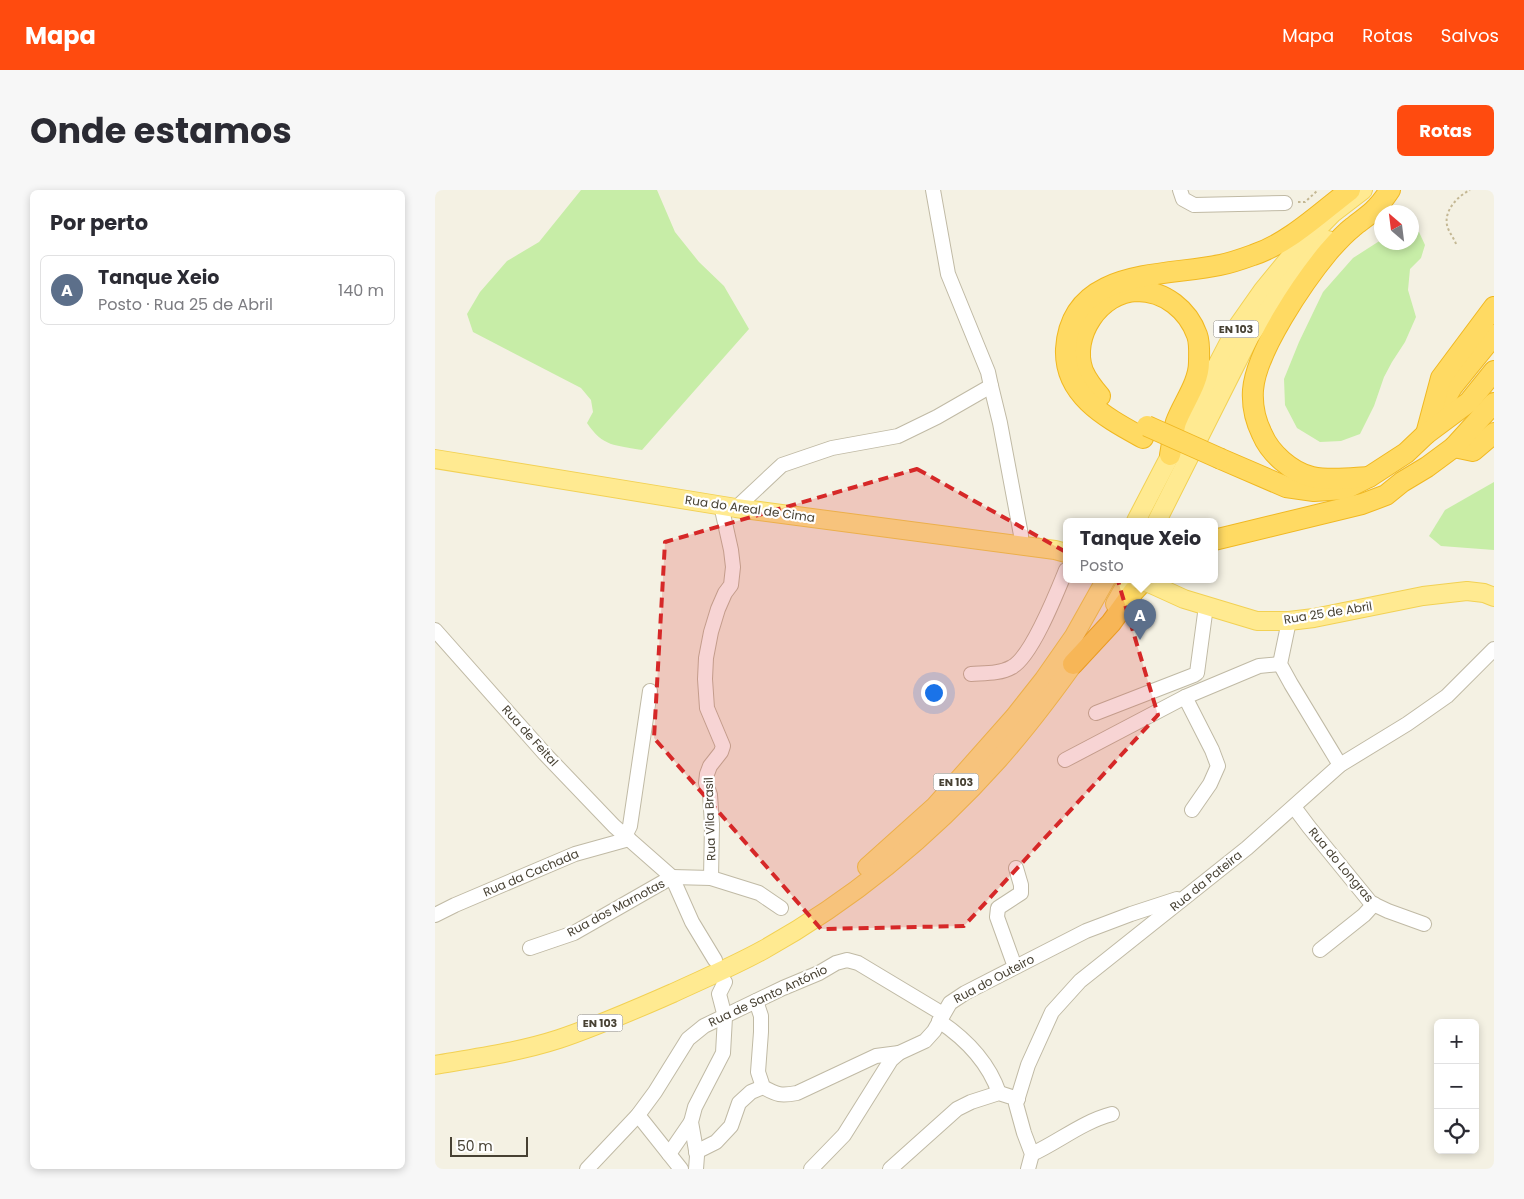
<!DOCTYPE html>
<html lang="pt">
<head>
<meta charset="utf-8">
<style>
	body { margin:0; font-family:Poppins,sans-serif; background:#f7f7f7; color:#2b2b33 }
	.controls { position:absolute; right:15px; bottom:15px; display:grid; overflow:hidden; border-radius:8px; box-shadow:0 2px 8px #0003 }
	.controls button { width:45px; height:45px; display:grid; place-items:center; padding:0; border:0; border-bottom:1px solid #e1e1e2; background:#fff; color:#2b2b33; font:25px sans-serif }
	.compass { position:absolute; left:939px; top:15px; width:45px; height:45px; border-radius:50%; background:#fff; box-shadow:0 2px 8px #0003; rotate:332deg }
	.scale { position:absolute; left:15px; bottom:12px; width:78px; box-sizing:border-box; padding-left:5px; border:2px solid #474133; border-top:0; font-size:14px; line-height:18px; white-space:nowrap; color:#474133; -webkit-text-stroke:4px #fff; paint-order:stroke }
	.you { position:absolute; left:498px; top:502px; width:18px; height:18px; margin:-12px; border:4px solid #fff; border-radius:50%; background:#1a73e8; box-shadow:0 0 0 8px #1a73e833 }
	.badge { display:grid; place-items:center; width:32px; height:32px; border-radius:50%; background:#ff4b0f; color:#fff; font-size:16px; font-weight:700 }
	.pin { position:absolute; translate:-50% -41px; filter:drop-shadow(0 1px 2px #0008) }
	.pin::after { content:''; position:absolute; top:26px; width:18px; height:15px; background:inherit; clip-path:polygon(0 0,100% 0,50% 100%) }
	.popup { position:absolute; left:628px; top:328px; width:155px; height:65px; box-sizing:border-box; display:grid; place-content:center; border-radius:8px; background:#fff; filter:drop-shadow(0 1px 4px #0005); font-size:16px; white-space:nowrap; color:#7c7c81 }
	.popup b { font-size:19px; color:#2b2b33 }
	.popup::after { content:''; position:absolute; left:50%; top:100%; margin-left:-10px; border:10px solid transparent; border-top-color:#fff }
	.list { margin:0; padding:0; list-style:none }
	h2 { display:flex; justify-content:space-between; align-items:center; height:65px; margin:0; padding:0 20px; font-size:21px }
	h2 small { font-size:16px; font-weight:400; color:#7c7c81 }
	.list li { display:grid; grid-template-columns:32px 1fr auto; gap:15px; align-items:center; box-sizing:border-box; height:70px; margin:0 10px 10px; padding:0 10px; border:1px solid #e1e1e2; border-radius:8px }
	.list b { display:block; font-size:19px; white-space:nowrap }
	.list p { margin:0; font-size:16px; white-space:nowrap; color:#7c7c81 }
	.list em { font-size:16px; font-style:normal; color:#7c7c81 }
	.icon { flex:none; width:28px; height:28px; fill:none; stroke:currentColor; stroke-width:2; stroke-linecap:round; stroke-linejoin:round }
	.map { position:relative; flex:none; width:1059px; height:979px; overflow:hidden; border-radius:8px }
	header { display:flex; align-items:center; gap:30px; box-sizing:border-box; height:70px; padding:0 25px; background:#ff4b0f; color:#fff }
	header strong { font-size:24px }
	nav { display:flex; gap:28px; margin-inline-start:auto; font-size:18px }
	.intro { display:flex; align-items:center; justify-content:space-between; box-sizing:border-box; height:120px; padding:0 30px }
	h1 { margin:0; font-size:35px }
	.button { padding:12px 22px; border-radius:8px; background:#ff4b0f; color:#fff; font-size:18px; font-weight:700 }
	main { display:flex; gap:30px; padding:0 30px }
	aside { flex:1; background:#fff; border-radius:8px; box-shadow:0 2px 8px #0003 }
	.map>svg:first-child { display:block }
</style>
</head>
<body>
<header>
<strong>Mapa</strong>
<nav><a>Mapa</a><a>Rotas</a><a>Salvos</a></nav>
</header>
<div class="intro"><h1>Onde estamos</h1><a class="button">Rotas</a></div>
<main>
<aside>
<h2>Por perto<small></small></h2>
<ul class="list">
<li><span class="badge" style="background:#5c6f8a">A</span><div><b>Tanque Xeio</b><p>Posto · Rua 25 de Abril</p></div><em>140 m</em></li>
</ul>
</aside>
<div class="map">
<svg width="1059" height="979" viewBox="0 0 1059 979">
	<rect width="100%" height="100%" fill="#f4f1e3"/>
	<!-- green -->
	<g fill="#c7eda7">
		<path d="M146,0H222L240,42L264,72L289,96L314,139L207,260C180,255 168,257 152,233L158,222L156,210L146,198L38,142L32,124L45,102L72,71L104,52Z"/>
		<polygon points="977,42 984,42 990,55 986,68 975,79 973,100 981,127 970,152 957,172 949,187 939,216 925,244 906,251 885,252 862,238 850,215 849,189 864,152 888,102 918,68 946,50 946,52 976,52"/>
		<polygon points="1059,292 1059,360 1006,356 994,346 1010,320"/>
	</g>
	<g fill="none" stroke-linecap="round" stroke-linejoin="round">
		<defs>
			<g id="minor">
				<polyline points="498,0 513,84 553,182 556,196 565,233 586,345 586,357"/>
				<polyline points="745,0 748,9 759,15 850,13"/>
				<polyline points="301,318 347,275 397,258 463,246 502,227 556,196"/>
				<polyline points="854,431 845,474 856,494 905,575"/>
				<polyline points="0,440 110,564 179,636 237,687 257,732 280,770"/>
				<path d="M536,484C549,483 565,484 577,477C597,466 622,402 631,380"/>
				<polyline points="750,507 777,560 783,576 775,594 757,620"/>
				<polyline points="661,523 759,485 762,483 771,416"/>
				<polyline points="630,570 750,507 824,476 845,474"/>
				<polyline points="859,617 874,637 936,713 953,721 989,734"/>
				<polyline points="190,646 195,636 215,501"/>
				<polyline points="276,688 277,634 275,605 271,593 272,584 275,576 286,562 288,556 272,518 270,489 271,468 276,442 283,419 290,403 296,395 298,377 296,360 286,315"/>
				<polyline points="0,725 20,715 140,664 194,649"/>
				<polyline points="95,758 139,743 237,687 276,688 324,703 346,718"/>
				<polyline points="885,760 929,725 939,714"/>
				<polyline points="580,777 562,727 563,718 586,703 586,695 581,678"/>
				<path d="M321,811L326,826V842L323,882L328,897C342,905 346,906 362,903L441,866L464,863"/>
				<path d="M504,831C531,849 553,871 564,903"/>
				<polyline points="203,925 246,979"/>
				<polyline points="261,962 281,952 296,936 304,913 316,902 328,897"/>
				<polyline points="234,964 256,932"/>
				<path d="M597,964C625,951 647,932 677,924"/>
				<polyline points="152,979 203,925 220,902 253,849 269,836 348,798 384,783 401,773 412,770 423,773 508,824"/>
				<polyline points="261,979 262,966 256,932 260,917 288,863 290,827 284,804 290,792"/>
				<polyline points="376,979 409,945 456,870 464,863 490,851 499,841 515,813 530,803 651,741 696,724 742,709"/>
				<polyline points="455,979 522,919 536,912 564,903 583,909"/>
				<polyline points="593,979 597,964 589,943 581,914 593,875 617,822 645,791 812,658 905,575 972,534 1012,506 1059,459"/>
			</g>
			<g id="major">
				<polyline points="0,269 301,318 620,360 631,363"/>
				<polyline points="701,331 802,137 828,100 855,67 898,23 928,0"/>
				<polyline points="722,331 815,146 840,110 866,78 893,50"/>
				<polyline points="716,394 749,409 822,431 854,431 879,428 988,406 1032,401 1049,403 1059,407"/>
				<polyline points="680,414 694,389"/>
				<polyline points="432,677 500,616 579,527 609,489 639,446 671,389"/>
				<path d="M0,875C41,868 84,862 124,849C163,836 201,819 238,803C268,789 299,776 328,760C416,711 497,644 564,569C594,535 621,499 647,462"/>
			</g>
			<g id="highway">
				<path d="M665,206C658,198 652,190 648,181C635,146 665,102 702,101C730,101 753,120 762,145C765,153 764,164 764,172C764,193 748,213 741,232C738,242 737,255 735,265"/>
				<polyline points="1005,218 1017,197 1059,145"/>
				<polyline points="991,244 1006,188 1059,117"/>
				<path d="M708,248C672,228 629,206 631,159C636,78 727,87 785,75C796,73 807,69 818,65C854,53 885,23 915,0"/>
				<polyline points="1019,257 1038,261 1059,243"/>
				<polyline points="786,269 851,297 879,301 910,299 934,287 971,263 991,244 1034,212 1059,181"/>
				<path d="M934,287C916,288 895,291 877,287C856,282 835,263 827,244C820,230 817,215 818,200C821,161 869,91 894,61C901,53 909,44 918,37C925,31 935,25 941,18C946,13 951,6 955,0"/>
				<polyline points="779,350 927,314 951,305 967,292 992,277 1019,257 1059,213"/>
				<polyline points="638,474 676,433 699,401 710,389"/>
			</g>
		</defs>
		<!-- minor casing -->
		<use href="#minor" stroke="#c0baa5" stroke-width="16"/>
		<!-- major casing -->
		<use href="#major" stroke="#f2d154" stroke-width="20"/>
		<!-- highway casing -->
		<use href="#highway" stroke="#f0b822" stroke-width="22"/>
		<!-- path -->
		<g stroke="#c4b894" stroke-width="2" stroke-dasharray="2.5 2.5" stroke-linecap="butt">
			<polyline points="863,12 870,12 883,0"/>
			<path d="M1021,54C1019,48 1013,41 1012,35C1009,20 1023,6 1035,0"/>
		</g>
		<!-- minor -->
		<use href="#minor" stroke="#fff" stroke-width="14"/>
		<!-- major -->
		<use href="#major" stroke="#ffea91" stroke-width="18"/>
		<!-- highway -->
		<use href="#highway" stroke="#ffda63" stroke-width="20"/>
		<defs>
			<polyline id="major-bridge" points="703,389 716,394"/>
			<polyline id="highway-bridge" points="712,236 786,269"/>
		</defs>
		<!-- major-bridge casing -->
		<use href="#major-bridge" stroke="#f2d154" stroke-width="20" stroke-linecap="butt"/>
		<!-- highway-bridge casing -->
		<use href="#highway-bridge" stroke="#f0b822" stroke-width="22" stroke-linecap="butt"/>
		<!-- major-bridge -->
		<use href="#major-bridge" stroke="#ffea91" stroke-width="18"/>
		<!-- highway-bridge -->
		<use href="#highway-bridge" stroke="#ffda63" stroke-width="20"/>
	</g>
	<!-- marked area -->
	<path fill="#d62828" fill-opacity="0.2" stroke="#d62828" stroke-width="4" stroke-dasharray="10 6" stroke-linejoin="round" d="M482,279L683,391L723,525L529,736L386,739L219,548L230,352Z"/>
	<g text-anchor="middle" stroke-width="4.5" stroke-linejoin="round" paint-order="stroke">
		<!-- shield labels -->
		<g fill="#fff" stroke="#7e7a70" stroke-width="1">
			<rect x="778.5" y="130.5" width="45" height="17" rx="4"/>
			<rect x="498.5" y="583.5" width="45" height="17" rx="4"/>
			<rect x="142.5" y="824.5" width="45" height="17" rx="4"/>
		</g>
		<g font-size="11" font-weight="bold" fill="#474133">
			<text x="801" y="143">EN 103</text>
			<text x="521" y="596">EN 103</text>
			<text x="165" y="837">EN 103</text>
		</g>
		<!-- street labels -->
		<g font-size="12" fill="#474133" stroke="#fff">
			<text transform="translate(315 319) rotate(8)" y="4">Rua do Areal de Cima</text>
			<text transform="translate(893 423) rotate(-9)" y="4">Rua 25 de Abril</text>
			<text transform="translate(95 546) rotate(48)" y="4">Rua de Feital</text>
			<text transform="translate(275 629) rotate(-92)" y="4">Rua Vila Brasil</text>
			<text transform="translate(906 675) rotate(50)" y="4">Rua do Longras</text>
			<text transform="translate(96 683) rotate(-23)" y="4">Rua da Cachada</text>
			<text transform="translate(771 691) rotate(-39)" y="4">Rua da Pateira</text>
			<text transform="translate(181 718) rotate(-28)" y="4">Rua dos Marnotas</text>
			<text transform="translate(559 789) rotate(-28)" y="4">Rua do Outeiro</text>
			<text transform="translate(333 806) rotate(-25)" y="4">Rua de Santo António</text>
		</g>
	</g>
</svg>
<div class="controls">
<button>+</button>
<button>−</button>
<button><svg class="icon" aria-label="locate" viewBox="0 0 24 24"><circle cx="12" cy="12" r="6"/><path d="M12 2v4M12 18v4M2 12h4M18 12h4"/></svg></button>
</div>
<svg class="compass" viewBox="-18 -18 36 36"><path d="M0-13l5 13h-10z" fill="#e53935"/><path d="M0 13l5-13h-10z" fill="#7c7c81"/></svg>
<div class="scale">50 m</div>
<div class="you"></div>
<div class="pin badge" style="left:705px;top:450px;background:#5c6f8a">A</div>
<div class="popup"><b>Tanque Xeio</b>Posto</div>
</div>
</main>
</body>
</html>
